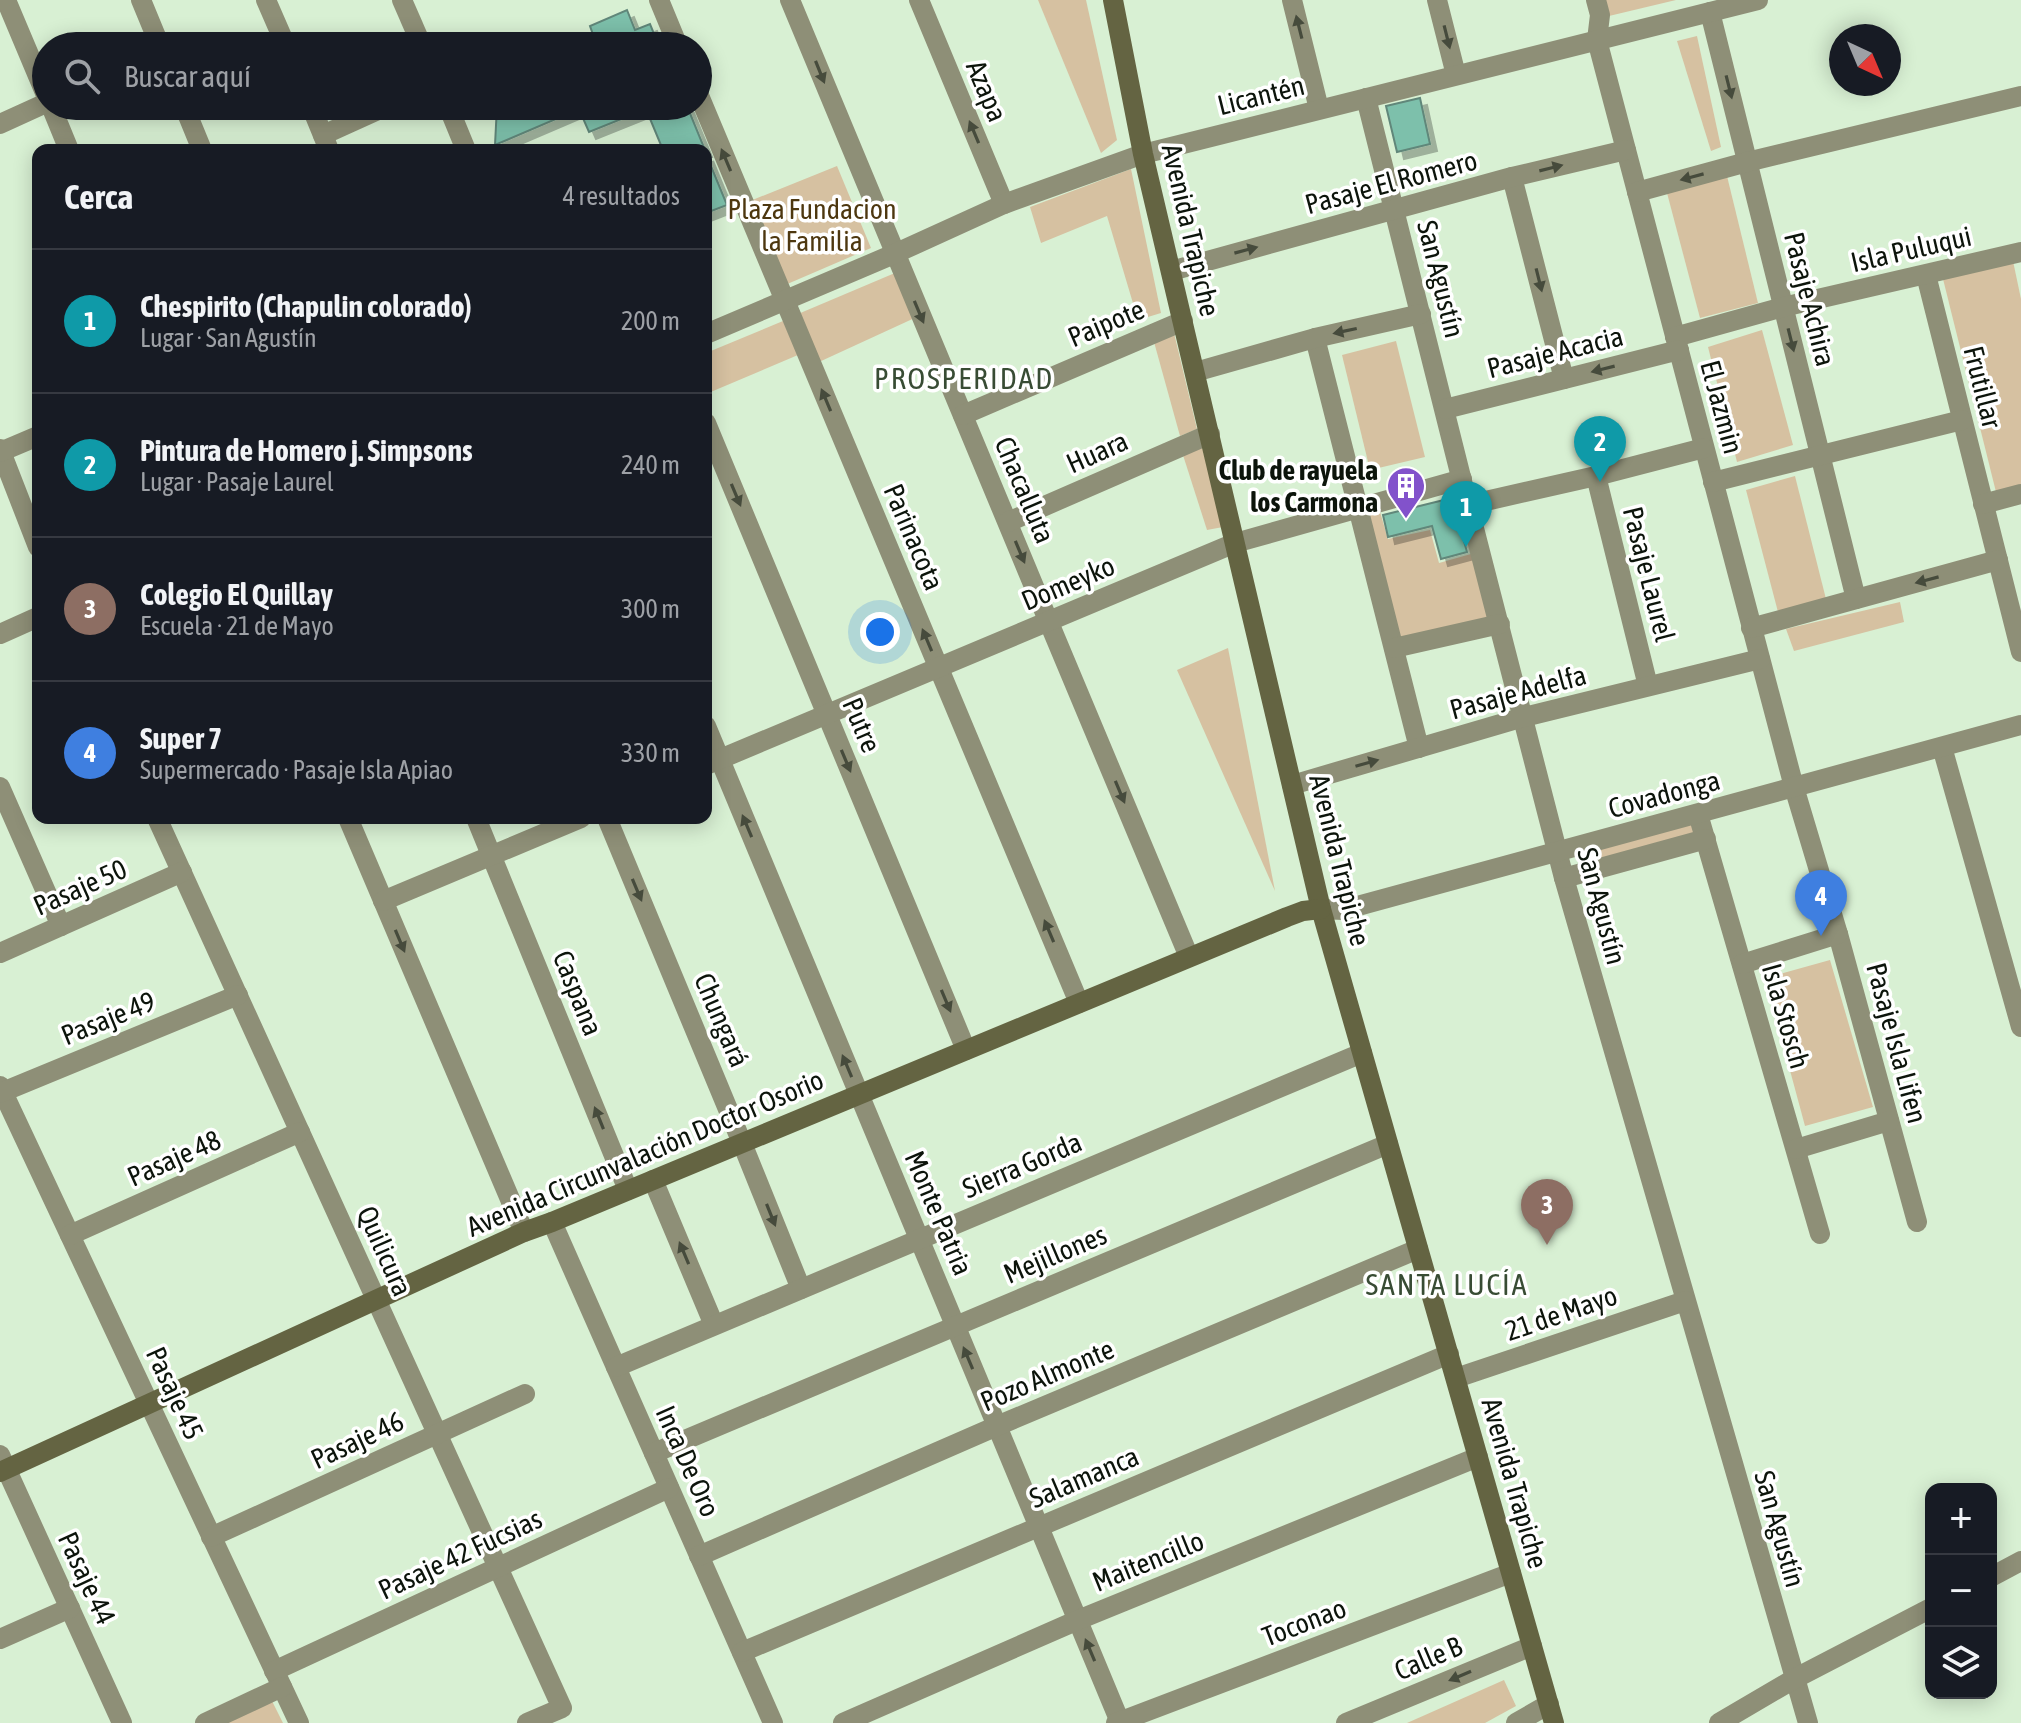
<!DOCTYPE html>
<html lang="es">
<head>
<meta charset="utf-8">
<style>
	body { margin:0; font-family:"Asap Condensed",sans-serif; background:#20242c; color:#f1f3f6 }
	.controls { position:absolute; right:24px; bottom:24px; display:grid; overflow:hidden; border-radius:16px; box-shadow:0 4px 20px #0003 }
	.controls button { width:72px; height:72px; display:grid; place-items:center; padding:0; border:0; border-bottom:2px solid #363941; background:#171b24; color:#f1f3f6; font:40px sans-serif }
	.compass { position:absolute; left:1829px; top:24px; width:72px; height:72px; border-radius:50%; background:#171b24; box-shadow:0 4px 20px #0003; rotate:136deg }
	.you { position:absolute; left:880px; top:632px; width:28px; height:28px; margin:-20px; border:6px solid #fff; border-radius:50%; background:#1a73e8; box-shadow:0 0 0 12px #1a73e833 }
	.badge { display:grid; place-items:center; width:52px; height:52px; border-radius:50%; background:#8252cb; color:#fff; font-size:26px; font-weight:700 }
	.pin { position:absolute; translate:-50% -66px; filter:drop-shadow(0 2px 4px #0008) }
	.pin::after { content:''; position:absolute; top:42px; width:28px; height:24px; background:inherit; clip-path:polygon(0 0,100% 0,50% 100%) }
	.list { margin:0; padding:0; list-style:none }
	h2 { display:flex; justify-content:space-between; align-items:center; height:104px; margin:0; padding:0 32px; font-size:34px }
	h2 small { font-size:26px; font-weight:400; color:#9ea1a6 }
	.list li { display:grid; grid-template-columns:52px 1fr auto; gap:24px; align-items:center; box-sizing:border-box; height:144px; padding:0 32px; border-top:2px solid #363941 }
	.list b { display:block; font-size:30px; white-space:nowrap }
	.list p { margin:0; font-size:26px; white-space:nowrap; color:#9ea1a6 }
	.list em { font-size:26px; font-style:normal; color:#9ea1a6 }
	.icon { flex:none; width:44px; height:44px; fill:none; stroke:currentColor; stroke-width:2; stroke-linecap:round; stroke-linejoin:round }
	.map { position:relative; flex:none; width:2021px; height:1723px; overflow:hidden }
	.search { position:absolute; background:#171b24; box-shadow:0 4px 20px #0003; left:32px; top:32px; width:680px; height:88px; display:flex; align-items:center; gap:20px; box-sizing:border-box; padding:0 28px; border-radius:44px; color:#9ea1a6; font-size:30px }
	.panel { position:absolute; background:#171b24; box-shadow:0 4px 20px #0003; left:32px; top:144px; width:680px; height:680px; border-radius:16px }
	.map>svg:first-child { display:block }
</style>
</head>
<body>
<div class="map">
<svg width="2021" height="1723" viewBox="0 0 2021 1723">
	<defs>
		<filter id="shadow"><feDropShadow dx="7" dy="7" stdDeviation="0" flood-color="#0004"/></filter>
	</defs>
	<rect width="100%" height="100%" fill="#d8f0d3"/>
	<!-- green -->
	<g fill="#d6c1a1">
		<polygon points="1038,0 1086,0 1117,140 1101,153"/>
		<polygon points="1605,0 1676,0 1609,16"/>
		<polygon points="1697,36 1721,147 1711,151 1677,41"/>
		<polygon points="837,166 871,248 785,285 750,201"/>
		<polygon points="1131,169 1161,313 1138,320 1107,216 1041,243 1030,207"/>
		<polygon points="1727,176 1758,303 1700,318 1667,193"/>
		<polygon points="2013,261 2021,299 2021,490 1997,496 1942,275"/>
		<polygon points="902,270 919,316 819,362 798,314"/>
		<polygon points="783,321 798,355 706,394 706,353"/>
		<polygon points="1762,330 1793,445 1737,462 1708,347"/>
		<polygon points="1174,333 1197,429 1180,436 1154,342"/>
		<polygon points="1396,341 1425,457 1370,470 1342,355"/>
		<polygon points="1202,447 1223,527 1207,530 1182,452"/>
		<polygon points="1795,476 1826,599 1778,612 1746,490"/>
		<polygon points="1378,505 1388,539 1430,530 1439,563 1478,552 1497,622 1395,646 1359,510"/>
		<polygon points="1900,602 1904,622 1794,651 1786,629"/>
		<polygon points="1228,648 1275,891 1177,670"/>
		<polygon points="1694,819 1699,834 1585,863 1582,848"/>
		<polygon points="1830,960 1873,1107 1805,1126 1765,978"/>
		<polygon points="1504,1680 1516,1706 1485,1723 1407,1723"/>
		<polygon points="272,1701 283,1723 226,1723"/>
	</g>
	<!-- building -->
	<g fill="#7dc0ab" stroke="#61877a" stroke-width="2" filter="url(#shadow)">
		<polygon points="627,10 635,30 650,24 659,46 597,46 590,26"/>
		<polygon points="1420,98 1430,144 1397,152 1386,106"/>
		<polygon points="497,106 687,106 705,150 663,150 646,109 589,132 579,109 495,145"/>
		<polygon points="706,154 727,205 706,213"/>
		<polygon points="1452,498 1467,552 1441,559 1432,526 1388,537 1383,515"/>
	</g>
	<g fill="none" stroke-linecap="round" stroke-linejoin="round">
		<!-- street -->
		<g stroke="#8e8f77" stroke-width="20">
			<polyline points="6,0 46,95"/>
			<polyline points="141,0 160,46"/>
			<polyline points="266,0 286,46"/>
			<polyline points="402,0 422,46"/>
			<polyline points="659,0 678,46"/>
			<path d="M790,0C921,320 1056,638 1189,957"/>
			<polyline points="919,0 1004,204"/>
			<polyline points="1292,0 1319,109"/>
			<polyline points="1437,0 1456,75"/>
			<polyline points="1596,0 1600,15 1597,40 1794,787 1838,934 1917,1222"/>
			<polyline points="1710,12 1856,599"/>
			<polyline points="698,93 1079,1003"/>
			<polyline points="1366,98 1468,505 1564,878 1808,1723"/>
			<polyline points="51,106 69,150"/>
			<polyline points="184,106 202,150"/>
			<polyline points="311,106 329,150"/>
			<polyline points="448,106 466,150"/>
			<polyline points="0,124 46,103"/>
			<polyline points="323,135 387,106"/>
			<polyline points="1512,177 1564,379"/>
			<polyline points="1637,192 1747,162 2021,96"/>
			<polyline points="1171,271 1512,177 1626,150"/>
			<polyline points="1926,275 2021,652"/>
			<polyline points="706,334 894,254 1004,204 1143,154 1758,0"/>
			<polyline points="1675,337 1783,307 2021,252"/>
			<polyline points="1315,338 1419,748"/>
			<polyline points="1195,372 1315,338 1421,314"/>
			<polyline points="1445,409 1679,350"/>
			<polyline points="963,415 1183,321"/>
			<polyline points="706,423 966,1050"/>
			<polyline points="0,449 38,547"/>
			<polyline points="0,452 38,436"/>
			<polyline points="1596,476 1648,686"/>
			<polyline points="1713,482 1962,420"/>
			<polyline points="1983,504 2021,494"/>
			<polyline points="1468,505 1596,476 1704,448"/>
			<polyline points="1008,522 1210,434"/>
			<polyline points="1751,628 1998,560"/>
			<polyline points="0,634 38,617"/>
			<polyline points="1394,648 1500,624"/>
			<polyline points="706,726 1120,1722"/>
			<polyline points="1942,747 2021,1027"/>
			<polyline points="706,765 1235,543 1462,479"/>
			<polyline points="1292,785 1524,717 1760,659"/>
			<polyline points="0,787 61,926"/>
			<polyline points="1698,814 1820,1234"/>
			<polyline points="157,818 562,1708 527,1723"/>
			<polyline points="348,818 524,1232"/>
			<polyline points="476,818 628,1190"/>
			<polyline points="607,818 742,1143 801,1289"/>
			<polyline points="1564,878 1706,839"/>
			<polyline points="383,901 581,818"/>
			<polyline points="1321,909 1343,910 2021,725"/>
			<polyline points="0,953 182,872"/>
			<polyline points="1742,964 1838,934"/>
			<polyline points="0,1086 299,1723"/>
			<polyline points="0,1093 238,995"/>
			<polyline points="1796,1149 1889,1121"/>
			<polyline points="653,1180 714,1325"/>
			<polyline points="552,1222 773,1723"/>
			<polyline points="70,1235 300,1132"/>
			<polyline points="616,1367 1362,1053"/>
			<polyline points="1456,1378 1685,1301"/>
			<polyline points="654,1453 1388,1144"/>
			<polyline points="0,1455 122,1723"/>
			<polyline points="211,1537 525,1394"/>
			<polyline points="699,1556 997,1426 1418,1249"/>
			<polyline points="1991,1577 2021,1561"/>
			<polyline points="0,1639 70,1608"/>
			<polyline points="742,1652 1449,1354"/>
			<polyline points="274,1671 669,1488"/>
			<polyline points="205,1723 282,1687"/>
			<polyline points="843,1723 1078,1620 1478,1457"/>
			<polyline points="1116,1723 1511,1573"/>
			<polyline points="1346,1723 1532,1646"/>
			<polyline points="1516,1723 1549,1704"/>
			<polyline points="1719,1723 1794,1679 1931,1608"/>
		</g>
		<!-- secondary -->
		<g stroke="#646442" stroke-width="20">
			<polyline points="1113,0 1143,154 1321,909 1554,1723"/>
			<polyline points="0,1472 524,1232 552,1222 1287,917 1303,911 1321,909"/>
		</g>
	</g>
	<!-- one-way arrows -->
	<defs><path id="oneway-solid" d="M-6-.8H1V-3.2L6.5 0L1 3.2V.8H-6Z" transform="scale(2)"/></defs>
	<g fill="#464b3c">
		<use href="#oneway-solid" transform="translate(1299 27) rotate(-104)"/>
		<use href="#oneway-solid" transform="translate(1447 37) rotate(76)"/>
		<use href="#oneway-solid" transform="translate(820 72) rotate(68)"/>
		<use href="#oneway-solid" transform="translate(1729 87) rotate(76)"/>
		<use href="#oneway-solid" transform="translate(974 132) rotate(-113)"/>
		<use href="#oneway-solid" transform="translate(726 160) rotate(-113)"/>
		<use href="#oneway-solid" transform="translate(1551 168) rotate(-14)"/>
		<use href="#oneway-solid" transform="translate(1692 177) rotate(165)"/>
		<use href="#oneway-solid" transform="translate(1246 250) rotate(-15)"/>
		<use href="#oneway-solid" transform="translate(1539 280) rotate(76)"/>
		<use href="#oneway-solid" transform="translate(919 312) rotate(67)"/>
		<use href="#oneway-solid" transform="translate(1345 331) rotate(168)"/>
		<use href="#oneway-solid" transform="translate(1791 340) rotate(76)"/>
		<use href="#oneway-solid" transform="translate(1603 369) rotate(166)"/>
		<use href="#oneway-solid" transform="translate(826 400) rotate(-113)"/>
		<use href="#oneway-solid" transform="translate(736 495) rotate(67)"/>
		<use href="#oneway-solid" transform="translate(1020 552) rotate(67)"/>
		<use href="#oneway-solid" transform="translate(1927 580) rotate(165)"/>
		<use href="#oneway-solid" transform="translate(927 640) rotate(-113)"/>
		<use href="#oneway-solid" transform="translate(846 761) rotate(67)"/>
		<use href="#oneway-solid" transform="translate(1367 763) rotate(-16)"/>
		<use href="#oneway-solid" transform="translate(1120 792) rotate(67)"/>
		<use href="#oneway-solid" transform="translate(747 826) rotate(-113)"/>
		<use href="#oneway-solid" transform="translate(637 890) rotate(67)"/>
		<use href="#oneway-solid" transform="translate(1049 931) rotate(-113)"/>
		<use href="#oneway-solid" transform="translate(400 941) rotate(67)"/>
		<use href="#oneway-solid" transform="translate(946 1001) rotate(67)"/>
		<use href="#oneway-solid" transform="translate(847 1066) rotate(-113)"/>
		<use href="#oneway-solid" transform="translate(599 1118) rotate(-112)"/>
		<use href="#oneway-solid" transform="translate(771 1215) rotate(68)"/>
		<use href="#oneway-solid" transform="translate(684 1253) rotate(-113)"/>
		<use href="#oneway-solid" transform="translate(968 1358) rotate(-113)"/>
		<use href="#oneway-solid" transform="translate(1090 1650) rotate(-113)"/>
		<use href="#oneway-solid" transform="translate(1460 1676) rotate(157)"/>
	</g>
	<!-- icons -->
	<defs>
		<symbol id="building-pin" viewBox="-11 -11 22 30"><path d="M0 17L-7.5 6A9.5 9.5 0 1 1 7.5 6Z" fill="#8252cb" stroke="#fff"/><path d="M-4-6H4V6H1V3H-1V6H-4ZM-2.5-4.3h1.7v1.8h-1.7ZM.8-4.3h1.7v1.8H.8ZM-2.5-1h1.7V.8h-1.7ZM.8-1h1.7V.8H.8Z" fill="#fff"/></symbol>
	</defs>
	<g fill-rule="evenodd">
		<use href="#building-pin" x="1384" y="464" width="44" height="60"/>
	</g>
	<g text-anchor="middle" stroke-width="7" stroke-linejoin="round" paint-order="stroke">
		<!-- street labels -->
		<g font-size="28" fill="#0c140b" stroke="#fff">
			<text transform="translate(987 91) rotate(67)" y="10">Azapa</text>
			<text transform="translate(1261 95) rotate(-14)" y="10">Licantén</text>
			<text transform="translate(1391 182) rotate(-15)" y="10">Pasaje El Romero</text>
			<text transform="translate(1191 230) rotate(77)" y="10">Avenida Trapiche</text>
			<text transform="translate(1911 249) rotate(-13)" y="10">Isla Puluqui</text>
			<text transform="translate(1441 279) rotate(76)" y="10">San Agustín</text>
			<text transform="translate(1810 299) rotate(76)" y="10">Pasaje Achira</text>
			<text transform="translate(1106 323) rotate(-23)" y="10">Paipote</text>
			<text transform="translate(1555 352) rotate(-14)" y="10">Pasaje Acacia</text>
			<text transform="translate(1983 387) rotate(76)" y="10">Frutillar</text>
			<text transform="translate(1722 407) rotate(75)" y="10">El Jazmin</text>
			<text transform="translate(1097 452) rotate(-24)" y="10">Huara</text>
			<text transform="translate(1025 490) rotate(67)" y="10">Chacalluta</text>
			<text transform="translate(914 537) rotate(67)" y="10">Parinacota</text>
			<text transform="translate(1649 574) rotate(76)" y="10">Pasaje Laurel</text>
			<text transform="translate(1068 583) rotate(-23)" y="10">Domeyko</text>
			<text transform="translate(1518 692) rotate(-15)" y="10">Pasaje Adelfa</text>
			<text transform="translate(862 725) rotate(67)" y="10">Putre</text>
			<text transform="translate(1664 794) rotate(-15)" y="10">Covadonga</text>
			<text transform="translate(1340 860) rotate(76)" y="10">Avenida Trapiche</text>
			<text transform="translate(80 887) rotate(-24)" y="10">Pasaje 50</text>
			<text transform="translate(1602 906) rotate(75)" y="10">San Agustín</text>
			<text transform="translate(578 993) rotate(68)" y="10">Caspana</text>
			<text transform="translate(1786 1016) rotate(74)" y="10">Isla Stosch</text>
			<text transform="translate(108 1018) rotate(-22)" y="10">Pasaje 49</text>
			<text transform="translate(722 1020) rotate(67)" y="10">Chungará</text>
			<text transform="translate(1897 1043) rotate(75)" y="10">Pasaje Isla Lifen</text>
			<text transform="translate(645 1153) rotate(-23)" y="10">Avenida Circunvalación Doctor Osorio</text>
			<text transform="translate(174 1158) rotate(-24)" y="10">Pasaje 48</text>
			<text transform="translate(1022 1165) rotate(-23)" y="10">Sierra Gorda</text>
			<text transform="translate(939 1213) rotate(67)" y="10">Monte Patria</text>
			<text transform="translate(385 1251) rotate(66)" y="10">Quilicura</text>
			<text transform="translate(1055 1254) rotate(-23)" y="10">Mejillones</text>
			<text transform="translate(1561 1313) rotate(-19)" y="10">21 de Mayo</text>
			<text transform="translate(1047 1375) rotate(-23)" y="10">Pozo Almonte</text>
			<text transform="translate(175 1393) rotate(65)" y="10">Pasaje 45</text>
			<text transform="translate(357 1440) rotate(-25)" y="10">Pasaje 46</text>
			<text transform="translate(688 1461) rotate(66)" y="10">Inca De Oro</text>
			<text transform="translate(1084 1477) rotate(-23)" y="10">Salamanca</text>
			<text transform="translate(1515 1483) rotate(74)" y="10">Avenida Trapiche</text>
			<text transform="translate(1780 1529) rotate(74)" y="10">San Agustín</text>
			<text transform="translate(460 1554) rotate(-25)" y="10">Pasaje 42 Fucsias</text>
			<text transform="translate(1148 1561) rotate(-22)" y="10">Maitencillo</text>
			<text transform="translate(87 1578) rotate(65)" y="10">Pasaje 44</text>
			<text transform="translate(1304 1622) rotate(-21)" y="10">Toconao</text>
			<text transform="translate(1428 1658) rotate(-23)" y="10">Calle B</text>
		</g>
		<!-- park labels -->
		<g font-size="28" fill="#4d370f" stroke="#fff">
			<text x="812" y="219">Plaza Fundacion<tspan x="812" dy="32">la Familia</tspan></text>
		</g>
		<!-- poi labels -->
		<g font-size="28" font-weight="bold" fill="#0c140b" stroke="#fff" text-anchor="end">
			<text x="1378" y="480">Club de rayuela<tspan x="1378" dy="32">los Carmona</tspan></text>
		</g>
		<!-- neighbourhood labels -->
		<g font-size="30" letter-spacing="2" fill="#384c34" stroke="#fff">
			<text x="964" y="389">PROSPERIDAD</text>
			<text x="1447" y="1295">SANTA LUCÍA</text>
		</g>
	</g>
</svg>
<div class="controls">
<button>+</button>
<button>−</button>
<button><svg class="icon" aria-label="layers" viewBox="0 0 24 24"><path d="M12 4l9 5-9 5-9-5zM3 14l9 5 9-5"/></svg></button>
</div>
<svg class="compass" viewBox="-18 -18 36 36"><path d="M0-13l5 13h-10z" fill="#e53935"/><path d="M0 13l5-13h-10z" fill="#9ea1a6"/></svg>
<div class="you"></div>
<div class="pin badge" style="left:1466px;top:547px;background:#0f9aa8">1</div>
<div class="pin badge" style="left:1600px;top:482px;background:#0f9aa8">2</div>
<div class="pin badge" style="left:1547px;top:1245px;background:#8d6e63">3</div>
<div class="pin badge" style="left:1821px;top:936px;background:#3f7fe0">4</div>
<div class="search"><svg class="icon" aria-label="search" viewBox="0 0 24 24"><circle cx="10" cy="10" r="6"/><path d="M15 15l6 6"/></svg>Buscar aquí</div>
<section class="panel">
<h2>Cerca<small>4 resultados</small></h2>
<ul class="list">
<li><span class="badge" style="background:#0f9aa8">1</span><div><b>Chespirito (Chapulin colorado)</b><p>Lugar · San Agustín</p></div><em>200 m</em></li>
<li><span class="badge" style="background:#0f9aa8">2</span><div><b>Pintura de Homero j. Simpsons</b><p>Lugar · Pasaje Laurel</p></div><em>240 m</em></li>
<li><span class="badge" style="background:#8d6e63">3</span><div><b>Colegio El Quillay</b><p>Escuela · 21 de Mayo</p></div><em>300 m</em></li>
<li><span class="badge" style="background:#3f7fe0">4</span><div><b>Super 7</b><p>Supermercado · Pasaje Isla Apiao</p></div><em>330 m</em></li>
</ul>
</section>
</div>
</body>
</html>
